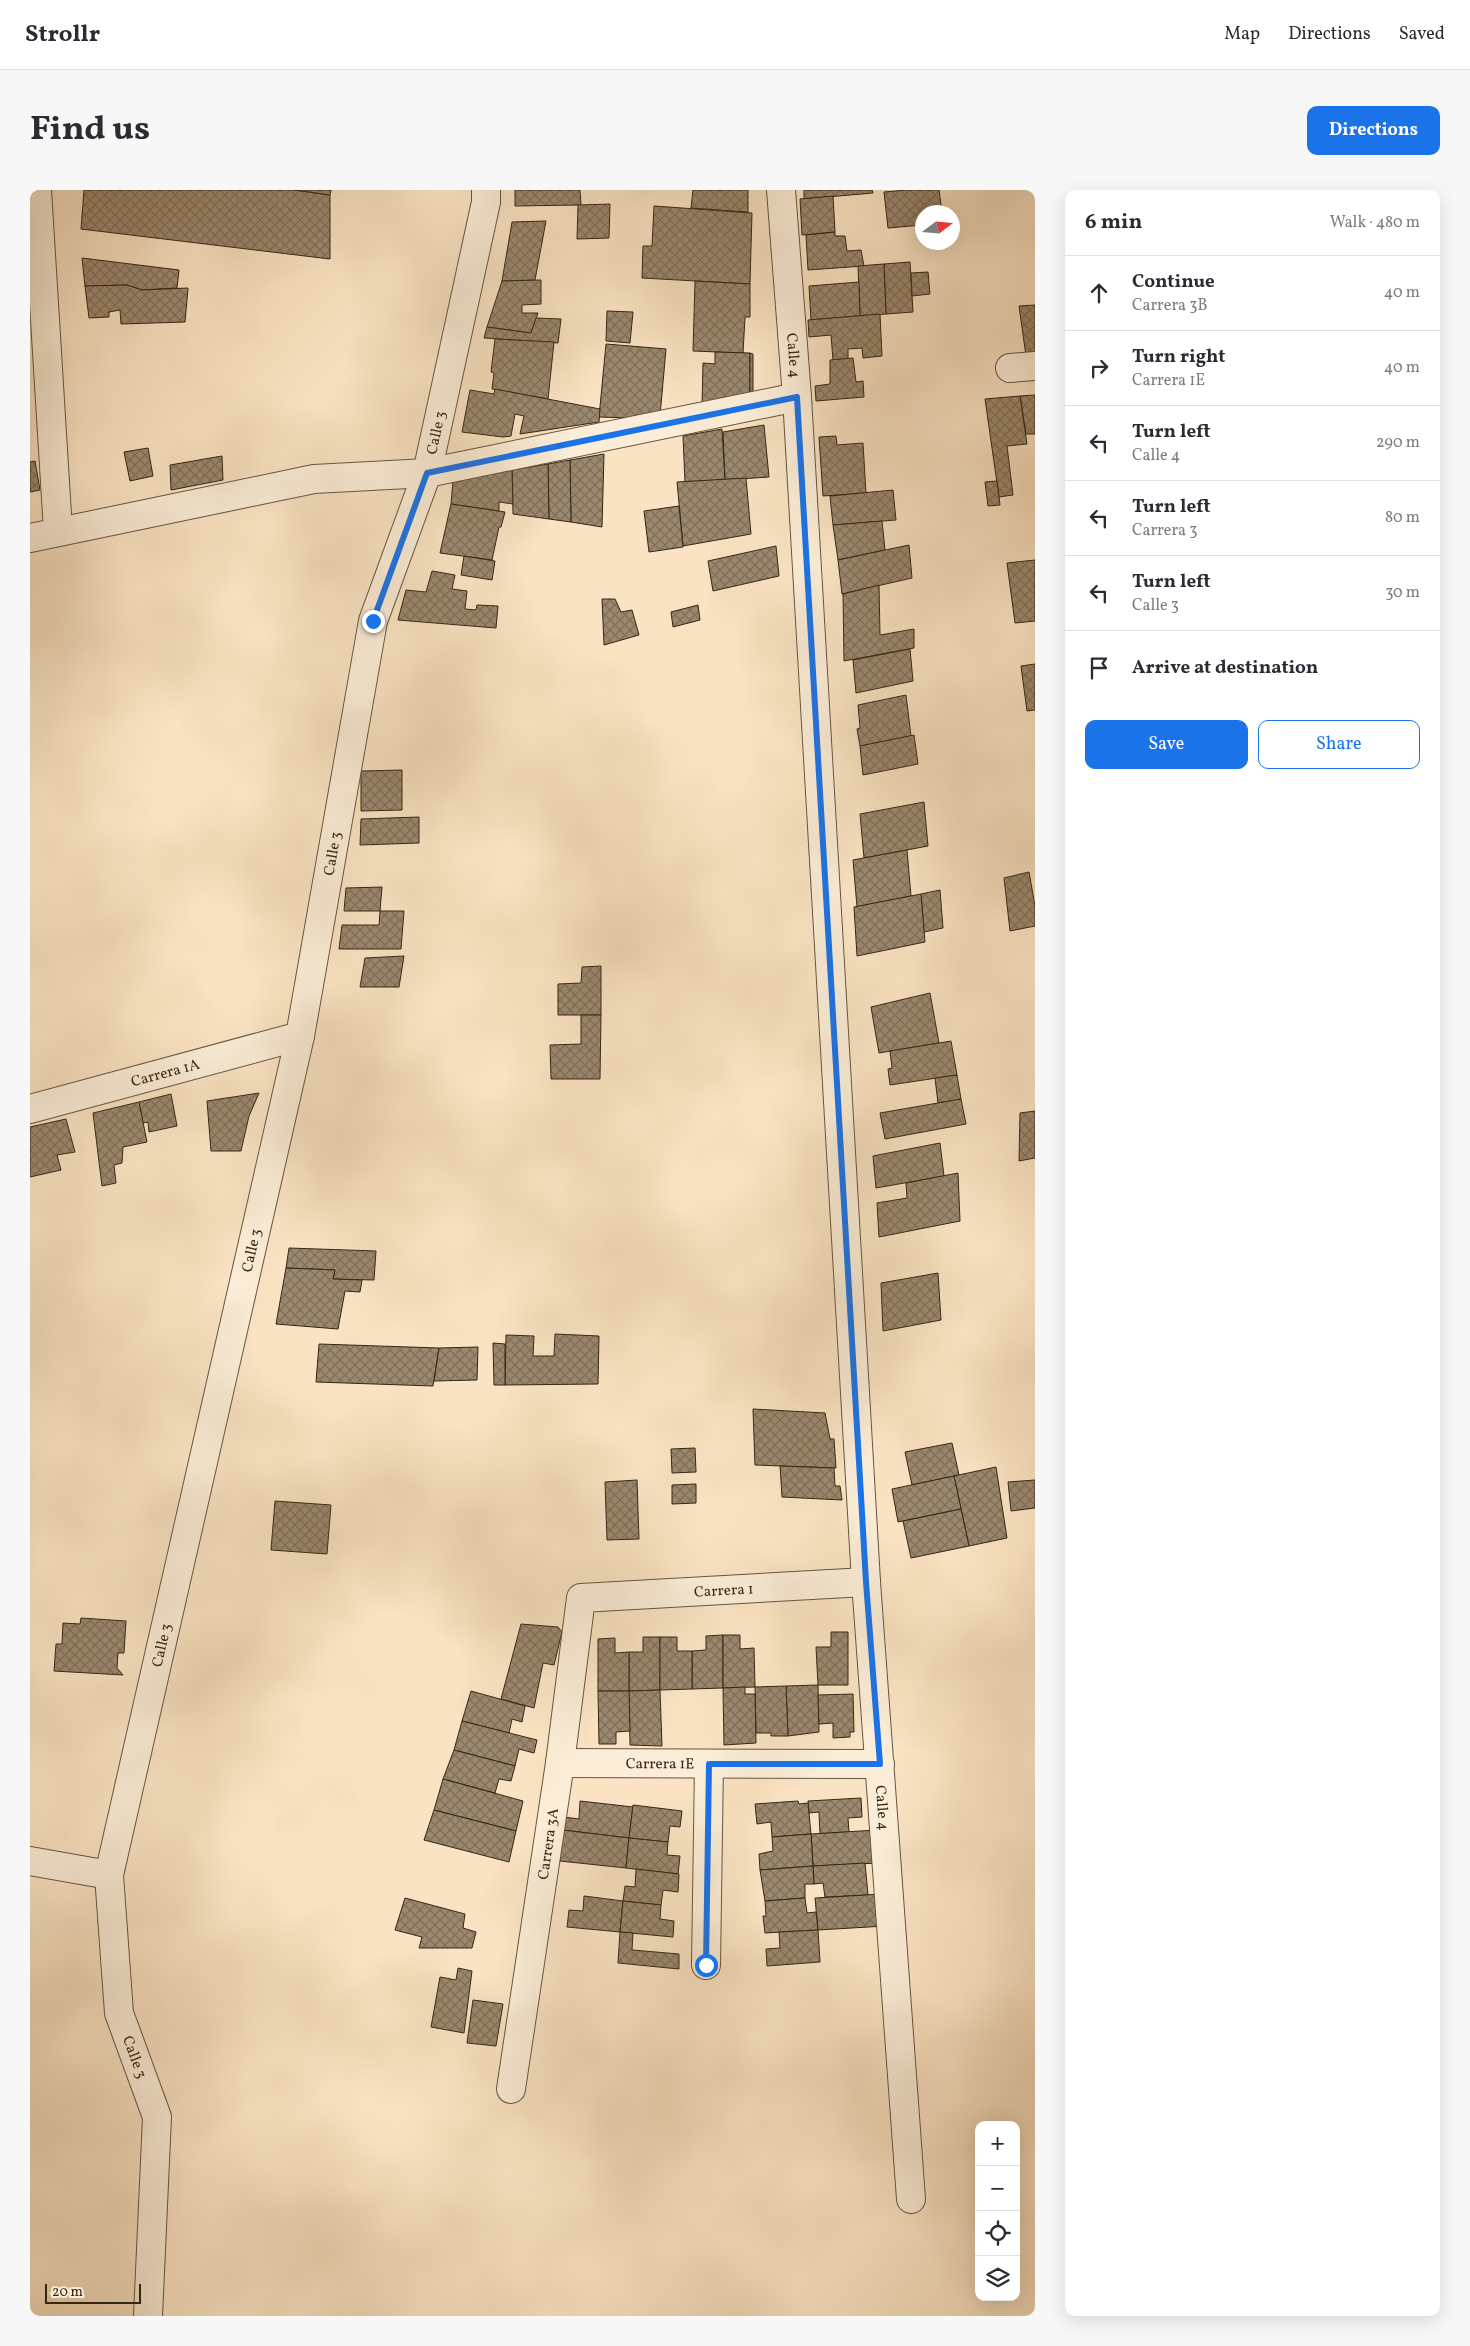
<!DOCTYPE html>
<html lang="en">
<head>
<meta charset="utf-8">
<style>
	body { margin:0; font-family:Vollkorn,serif; background:#f7f7f7; color:#2b2b33 }
	.controls { position:absolute; right:15px; bottom:15px; display:grid; overflow:hidden; border-radius:10px; box-shadow:0 5px 20px #0002 }
	.controls button { width:45px; height:45px; display:grid; place-items:center; padding:0; border:0; border-bottom:1px solid #e1e1e2; background:#fff; color:#2b2b33; font:25px sans-serif }
	.compass { position:absolute; left:885px; top:15px; width:45px; height:45px; border-radius:50%; background:#fff; box-shadow:0 5px 20px #0002; rotate:74deg }
	.scale { position:absolute; left:15px; bottom:12px; width:96px; box-sizing:border-box; padding-left:5px; border:2px solid #352614; border-top:0; font-size:14px; line-height:18px; white-space:nowrap; color:#352614; -webkit-text-stroke:4px #fbedd7; paint-order:stroke }
	.stop { position:absolute; width:15px; height:15px; margin:-11px; border:4px solid #1a73e8; border-radius:50%; background:#fff }
	.stop.end { background:#1a73e8; border-color:#fff; box-shadow:0 1px 5px #0008 }
	.list { margin:0; padding:0; list-style:none }
	h2 { display:flex; justify-content:space-between; align-items:center; height:65px; margin:0; padding:0 20px; font-size:21px }
	h2 small { font-size:16px; font-weight:400; color:#7c7c81 }
	.list li { display:grid; grid-template-columns:32px 1fr auto; gap:15px; align-items:center; box-sizing:border-box; height:75px; padding:0 20px; border-top:1px solid #e1e1e2 }
	.list b { display:block; font-size:19px; white-space:nowrap }
	.list p { margin:0; font-size:16px; white-space:nowrap; color:#7c7c81 }
	.list em { font-size:16px; font-style:normal; color:#7c7c81 }
	.actions { display:flex; gap:10px; padding:15px 20px }
	.actions a { flex:1; padding:11px 0; border:1px solid #1a73e8; border-radius:10px; text-align:center; font-size:18px; color:#1a73e8 }
	.actions .main { background:#1a73e8; color:#fff }
	.icon { flex:none; width:28px; height:28px; fill:none; stroke:currentColor; stroke-width:2; stroke-linecap:round; stroke-linejoin:round }
	.map { position:relative; flex:none; width:1005px; height:2126px; overflow:hidden; border-radius:10px }
	header { display:flex; align-items:center; gap:30px; box-sizing:border-box; height:70px; padding:0 25px; background:#fff; border-bottom:1px solid #e1e1e2 }
	header strong { font-size:24px }
	nav { display:flex; gap:28px; margin-inline-start:auto; font-size:18px }
	.intro { display:flex; align-items:center; justify-content:space-between; box-sizing:border-box; height:120px; padding:0 30px }
	h1 { margin:0; font-size:35px }
	.button { padding:12px 22px; border-radius:10px; background:#1a73e8; color:#fff; font-size:18px; font-weight:700 }
	main { display:flex; gap:30px; padding:0 30px }
	aside { flex:1; background:#fff; border-radius:10px; box-shadow:0 5px 20px #0002 }
	.map>svg:first-child { display:block }
</style>
</head>
<body>
<header>
<strong>Strollr</strong>
<nav><a>Map</a><a>Directions</a><a>Saved</a></nav>
</header>
<div class="intro"><h1>Find us</h1><a class="button">Directions</a></div>
<main>
<div class="map">
<svg width="1005" height="2126" viewBox="0 0 1005 2126">
	<defs>
		<pattern id="building-cross-hatch" width="8" height="8" patternUnits="userSpaceOnUse" patternTransform="scale(1.25)"><rect width="8" height="8" fill="#9b886e"/><path d="M0 0l8 8M0 8l8-8" fill="none" stroke="#7f6f59"/></pattern>
	</defs>
	<rect width="100%" height="100%" fill="#f9e3c2"/>
	<filter id="stains"><feTurbulence type="fractalNoise" baseFrequency=".004" numOctaves="4"/><feColorMatrix values="0 0 0 0 .2 0 0 0 0 .09 0 0 0 0 .02 0 0 0 .5 -.17"/></filter>
	<radialGradient id="worn" r=".72"><stop offset=".6" stop-color="#630" stop-opacity="0"/><stop offset="1" stop-color="#630" stop-opacity=".3"/></radialGradient>
	<!-- building -->
	<g fill="url(#building-cross-hatch)" stroke="#352614">
		<polygon points="54,0 264,0 300,5 300,69 51,39"/>
		<polygon points="264,0 301,0 300,5 272,1"/>
		<polygon points="485,0 550,0 551,15 485,16"/>
		<polygon points="663,0 718,0 718,22 661,18"/>
		<polygon points="774,0 842,0 843,3 774,9"/>
		<polygon points="877,0 909,0 912,22 892,22 892,35 858,38 854,2"/>
		<polygon points="803,6 805,42 772,45 770,9"/>
		<polygon points="580,14 579,48 547,49 548,15"/>
		<polygon points="624,16 722,23 720,94 612,88 613,56 622,56"/>
		<polygon points="516,31 505,90 472,91 482,32"/>
		<polygon points="805,42 805,46 815,46 817,61 831,60 834,76 778,80 776,45"/>
		<polygon points="52,68 149,80 147,98 112,100 97,95 55,96"/>
		<polygon points="880,72 883,122 856,124 854,74"/>
		<polygon points="854,74 856,124 830,126 828,76"/>
		<polygon points="898,82 900,104 882,106 881,83"/>
		<polygon points="511,90 511,114 492,115 492,123 508,123 501,143 457,137 472,91"/>
		<polygon points="665,91 720,94 720,127 715,127 713,163 663,161"/>
		<polygon points="829,92 830,126 781,130 779,96"/>
		<polygon points="97,95 112,100 158,98 155,132 91,134 90,120 79,122 79,127 59,128 55,96"/>
		<polygon points="1005,115 1005,172 997,173 989,116"/>
		<polygon points="577,121 603,122 600,153 576,151"/>
		<polygon points="850,124 852,166 833,168 832,158 818,159 818,169 803,170 801,145 779,147 778,130"/>
		<polygon points="506,128 531,129 528,153 454,148 457,137 501,143"/>
		<polygon points="465,149 524,152 518,209 462,199 464,183 461,182"/>
		<polygon points="576,154 636,159 630,226 600,227 600,228 569,227"/>
		<polygon points="685,162 720,163 720,209 672,216 673,173 685,174"/>
		<polygon points="720,163 723,164 723,213 720,209"/>
		<polygon points="823,168 826,192 833,191 834,207 786,211 785,196 800,194 800,170"/>
		<polygon points="465,199 570,219 569,232 490,244 494,226 485,224 481,246 473,247 432,242 440,200 464,204"/>
		<polygon points="1005,205 1005,244 996,244 990,206"/>
		<polygon points="990,206 997,254 977,256 983,305 969,307 955,209"/>
		<polygon points="734,235 739,287 695,290 693,242"/>
		<polygon points="692,239 695,290 655,292 653,246"/>
		<polygon points="806,246 807,255 833,253 836,303 793,306 789,247"/>
		<polygon points="118,258 123,286 100,291 94,262"/>
		<polygon points="574,264 572,337 541,332 540,270"/>
		<polygon points="192,266 193,290 141,300 140,275"/>
		<polygon points="540,270 541,332 519,329 518,274"/>
		<polygon points="5,271 10,300 0,302 0,272"/>
		<polygon points="518,274 519,329 483,324 482,280"/>
		<polygon points="482,280 483,314 469,312 469,321 421,314 423,291"/>
		<polygon points="716,288 721,344 653,356 647,292"/>
		<polygon points="967,291 970,315 958,316 955,292"/>
		<polygon points="863,300 866,330 803,335 800,306"/>
		<polygon points="421,314 475,322 471,337 469,337 462,370 410,363"/>
		<polygon points="649,316 653,357 619,362 614,321"/>
		<polygon points="852,331 855,360 808,370 803,335"/>
		<polygon points="879,355 882,388 812,404 808,370"/>
		<polygon points="746,356 749,386 683,401 678,371"/>
		<polygon points="434,366 465,371 462,390 431,385"/>
		<polygon points="1005,370 1005,431 985,433 977,373"/>
		<polygon points="402,381 425,385 422,399 437,401 435,419 446,420 447,415 468,416 466,438 368,430 376,400 396,402"/>
		<polygon points="849,395 850,445 884,439 884,458 814,471 813,404"/>
		<polygon points="572,409 585,409 591,422 602,420 609,445 574,455"/>
		<polygon points="668,415 670,430 643,437 641,422"/>
		<polygon points="880,459 883,491 826,503 823,470"/>
		<polygon points="1005,474 1005,520 997,521 991,476"/>
		<polygon points="876,505 881,546 830,556 827,539 830,538 828,515"/>
		<polygon points="884,545 888,574 833,585 830,556"/>
		<polygon points="372,580 372,620 331,621 331,581"/>
		<polygon points="894,612 898,656 834,668 830,624"/>
		<polygon points="389,627 389,653 330,655 331,629"/>
		<polygon points="877,660 881,706 827,717 823,670"/>
		<polygon points="999,682 1005,716 1005,736 980,741 974,688"/>
		<polygon points="352,697 350,721 314,721 316,698"/>
		<polygon points="910,700 913,738 894,742 891,704"/>
		<polygon points="891,704 895,752 827,766 824,717"/>
		<polygon points="350,721 374,721 371,759 309,759 312,735 349,735"/>
		<polygon points="374,766 369,797 330,797 335,768"/>
		<polygon points="571,776 571,825 528,825 528,794 551,793 552,777"/>
		<polygon points="900,803 909,853 849,863 841,817"/>
		<polygon points="551,825 571,825 570,889 521,889 520,855 551,854"/>
		<polygon points="921,851 927,885 860,895 858,879 862,878 860,861"/>
		<polygon points="927,885 931,909 908,913 905,888"/>
		<polygon points="229,903 219,926 211,961 181,961 177,911"/>
		<polygon points="141,904 147,936 119,942 118,932 113,933 109,912"/>
		<polygon points="931,909 936,934 855,949 850,923"/>
		<polygon points="109,912 117,952 93,957 92,973 84,975 86,993 72,996 63,923"/>
		<polygon points="1005,921 1005,968 989,971 990,923"/>
		<polygon points="36,929 45,962 27,965 31,980 0,987 0,937"/>
		<polygon points="910,953 914,986 846,998 843,966"/>
		<polygon points="928,983 930,1031 849,1047 847,1013 877,1008 876,993"/>
		<polygon points="259,1058 346,1061 344,1090 303,1089 305,1080 256,1078"/>
		<polygon points="256,1078 305,1080 303,1089 332,1090 330,1102 315,1101 308,1139 246,1134"/>
		<polygon points="908,1083 911,1130 853,1141 851,1093"/>
		<polygon points="525,1144 569,1146 568,1194 475,1195 476,1145 504,1146 503,1166 524,1166"/>
		<polygon points="463,1153 475,1154 475,1195 464,1195"/>
		<polygon points="289,1154 409,1158 403,1196 286,1192"/>
		<polygon points="448,1157 447,1190 404,1191 409,1158"/>
		<polygon points="723,1219 795,1223 800,1249 804,1249 806,1278 725,1275"/>
		<polygon points="922,1253 929,1285 882,1295 875,1262"/>
		<polygon points="665,1258 666,1282 642,1283 641,1259"/>
		<polygon points="750,1276 804,1278 805,1296 810,1296 812,1310 752,1307"/>
		<polygon points="966,1277 977,1348 939,1356 924,1286"/>
		<polygon points="924,1286 931,1319 868,1332 862,1299"/>
		<polygon points="607,1290 609,1349 577,1350 575,1292"/>
		<polygon points="1005,1290 1005,1318 981,1321 978,1292"/>
		<polygon points="666,1294 666,1313 642,1314 642,1295"/>
		<polygon points="245,1311 301,1315 297,1364 241,1360"/>
		<polygon points="931,1319 939,1356 881,1368 873,1331"/>
		<polygon points="51,1428 96,1431 94,1463 88,1463 87,1478 93,1485 24,1481 26,1454 32,1454 33,1433 50,1434"/>
		<polygon points="491,1434 528,1437 532,1442 524,1475 513,1473 504,1518 471,1509"/>
		<polygon points="801,1442 818,1442 818,1495 788,1495 786,1457 801,1457"/>
		<polygon points="693,1445 693,1498 662,1499 662,1461 676,1460 676,1446"/>
		<polygon points="693,1445 710,1445 710,1459 724,1458 725,1497 693,1498"/>
		<polygon points="613,1447 630,1447 630,1500 599,1501 599,1462 613,1462"/>
		<polygon points="630,1447 647,1447 647,1461 662,1461 662,1499 630,1500"/>
		<polygon points="585,1448 585,1463 599,1462 599,1501 568,1501 568,1449"/>
		<polygon points="788,1495 789,1542 758,1546 756,1496"/>
		<polygon points="756,1496 758,1546 741,1546 741,1543 726,1543 725,1497"/>
		<polygon points="715,1497 715,1504 725,1504 726,1553 694,1555 693,1498"/>
		<polygon points="630,1500 632,1556 600,1555 599,1501"/>
		<polygon points="441,1501 495,1516 492,1532 482,1529 479,1543 432,1531"/>
		<polygon points="568,1501 599,1501 600,1541 586,1542 586,1554 569,1554"/>
		<polygon points="823,1504 824,1542 820,1542 820,1547 803,1548 803,1533 789,1534 788,1505"/>
		<polygon points="432,1531 507,1550 504,1563 489,1559 485,1576 424,1560"/>
		<polygon points="424,1560 485,1576 481,1591 469,1589 465,1603 413,1589"/>
		<polygon points="413,1589 493,1611 486,1641 404,1620"/>
		<polygon points="831,1608 832,1627 818,1628 819,1642 790,1644 789,1622 779,1623 778,1611"/>
		<polygon points="550,1611 603,1617 599,1648 533,1640 534,1627 549,1629"/>
		<polygon points="768,1611 769,1614 778,1613 781,1644 742,1647 741,1632 727,1634 725,1614"/>
		<polygon points="603,1615 652,1621 650,1637 640,1636 638,1652 599,1648"/>
		<polygon points="404,1620 486,1641 479,1672 394,1650"/>
		<polygon points="533,1640 599,1648 596,1678 530,1671"/>
		<polygon points="847,1640 849,1673 783,1676 781,1644"/>
		<polygon points="781,1644 783,1676 730,1680 729,1664 743,1661 742,1647"/>
		<polygon points="599,1648 638,1652 637,1665 650,1666 648,1684 596,1678"/>
		<polygon points="835,1673 838,1705 795,1707 793,1693 784,1694 783,1676"/>
		<polygon points="783,1676 784,1694 775,1694 775,1708 735,1711 730,1680"/>
		<polygon points="606,1679 649,1684 648,1702 633,1700 631,1715 593,1711 595,1696 605,1697"/>
		<polygon points="852,1704 855,1736 788,1740 785,1708"/>
		<polygon points="554,1706 593,1711 590,1742 537,1737 539,1720 553,1721"/>
		<polygon points="375,1708 435,1724 433,1738 446,1742 442,1758 389,1758 392,1747 365,1740"/>
		<polygon points="775,1708 777,1723 786,1722 788,1740 735,1743 733,1726 736,1726 735,1711"/>
		<polygon points="593,1711 631,1715 630,1729 644,1731 643,1747 590,1742"/>
		<polygon points="788,1740 790,1772 737,1776 736,1759 750,1758 749,1742"/>
		<polygon points="590,1742 603,1743 602,1760 649,1764 649,1779 588,1773"/>
		<polygon points="428,1778 442,1781 434,1843 401,1837 410,1787 426,1790"/>
		<polygon points="443,1810 473,1814 466,1856 437,1853"/>
	</g>
	<g fill="none" stroke-linecap="round" stroke-linejoin="round">
		<defs>
			<g id="minor">
				<polyline points="7,0 28,341"/>
				<path id="s1" d="M751,0L767,207L836,1392L881,2009"/>
				<polyline points="980,178 1005,176"/>
				<polyline points="0,348 284,289 397,283 767,207"/>
				<path id="s2" d="M0,919L270,846"/>
				<path id="s3" d="M530,1573L850,1574"/>
				<polyline points="0,1671 79,1685"/>
				<polyline points="676,1775 679,1574"/>
				<path id="s4" d="M481,1899L530,1573L551,1408L836,1392"/>
				<path id="s5" d="M118,2126L127,1927L89,1823L79,1685L270,846L343,431L397,283L456,12V0"/>
			</g>
		</defs>
		<!-- minor casing -->
		<use href="#minor" stroke="#665540" stroke-width="30"/>
		<!-- minor -->
		<use href="#minor" stroke="#fbedd7" stroke-width="28"/>
	</g>
	<g fill="none" stroke-linecap="round" stroke-linejoin="round">
		<!-- route -->
		<polyline stroke="#1a73e8" stroke-width="6" points="343,431 397,283 767,207 836,1392 850,1574 679,1574 676,1775"/>
	</g>
	<g text-anchor="middle" stroke-width="4" stroke-linejoin="round" paint-order="stroke">
		<!-- street labels -->
		<g font-size="15" fill="#352614" stroke="#fbedd7">
			<text dy="5" stroke="none"><textPath href="#s1" startOffset="166">Calle 4</textPath></text>
			<text dy="5" stroke="none"><textPath href="#s5" startOffset="1929">Calle 3</textPath></text>
			<text dy="5" stroke="none"><textPath href="#s5" startOffset="1494">Calle 3</textPath></text>
			<text dy="5" stroke="none"><textPath href="#s2" startOffset="140">Carrera 1A</textPath></text>
			<text dy="5" stroke="none"><textPath href="#s5" startOffset="1089">Calle 3</textPath></text>
			<text dy="5" stroke="none"><textPath href="#s4" startOffset="639">Carrera 1</textPath></text>
			<text dy="5" stroke="none"><textPath href="#s5" startOffset="684">Calle 3</textPath></text>
			<text dy="5" stroke="none"><textPath href="#s3" startOffset="100">Carrera 1E</textPath></text>
			<text dy="5" stroke="none"><textPath href="#s1" startOffset="1621">Calle 4</textPath></text>
			<text dy="5" stroke="none"><textPath href="#s4" startOffset="248">Carrera 3A</textPath></text>
			<text transform="translate(105 1867) rotate(70)" y="5">Calle 3</text>
		</g>
	</g>
	<rect width="100%" height="100%" filter="url(#stains)"/>
	<rect width="100%" height="100%" fill="url(#worn)"/>
</svg>
<div class="controls">
<button>+</button>
<button>−</button>
<button><svg class="icon" aria-label="locate" viewBox="0 0 24 24"><circle cx="12" cy="12" r="6"/><path d="M12 2v4M12 18v4M2 12h4M18 12h4"/></svg></button>
<button><svg class="icon" aria-label="layers" viewBox="0 0 24 24"><path d="M12 4l9 5-9 5-9-5zM3 14l9 5 9-5"/></svg></button>
</div>
<svg class="compass" viewBox="-18 -18 36 36"><path d="M0-13l5 13h-10z" fill="#e53935"/><path d="M0 13l5-13h-10z" fill="#7c7c81"/></svg>
<div class="scale">20 m</div>
<div class="stop" style="left:676px;top:1775px"></div>
<div class="stop end" style="left:343px;top:431px"></div>
</div>
<aside>
<h2>6 min<small>Walk · 480 m</small></h2>
<ul class="list">
<li><svg class="icon" aria-label="ahead" viewBox="0 0 24 24"><path d="M12 20V5M6 11l6-6 6 6"/></svg><div><b>Continue</b><p>Carrera 3B</p></div><em>40 m</em></li>
<li><svg class="icon" aria-label="right" viewBox="0 0 24 24"><path d="M7 20v-9h11M14 6l5 5-5 5"/></svg><div><b>Turn right</b><p>Carrera 1E</p></div><em>40 m</em></li>
<li><svg class="icon" aria-label="left" viewBox="0 0 24 24"><path d="M17 20v-9H6M10 6l-5 5 5 5"/></svg><div><b>Turn left</b><p>Calle 4</p></div><em>290 m</em></li>
<li><svg class="icon" aria-label="left" viewBox="0 0 24 24"><path d="M17 20v-9H6M10 6l-5 5 5 5"/></svg><div><b>Turn left</b><p>Carrera 3</p></div><em>80 m</em></li>
<li><svg class="icon" aria-label="left" viewBox="0 0 24 24"><path d="M17 20v-9H6M10 6l-5 5 5 5"/></svg><div><b>Turn left</b><p>Calle 3</p></div><em>30 m</em></li>
<li><svg class="icon" aria-label="arrive" viewBox="0 0 24 24"><path d="M6 21V4h12l-3 4 3 4H6"/></svg><div><b>Arrive at destination</b></div></li>
</ul>
<div class="actions"><a class="main">Save</a><a>Share</a></div>
</aside>
</main>
</body>
</html>
